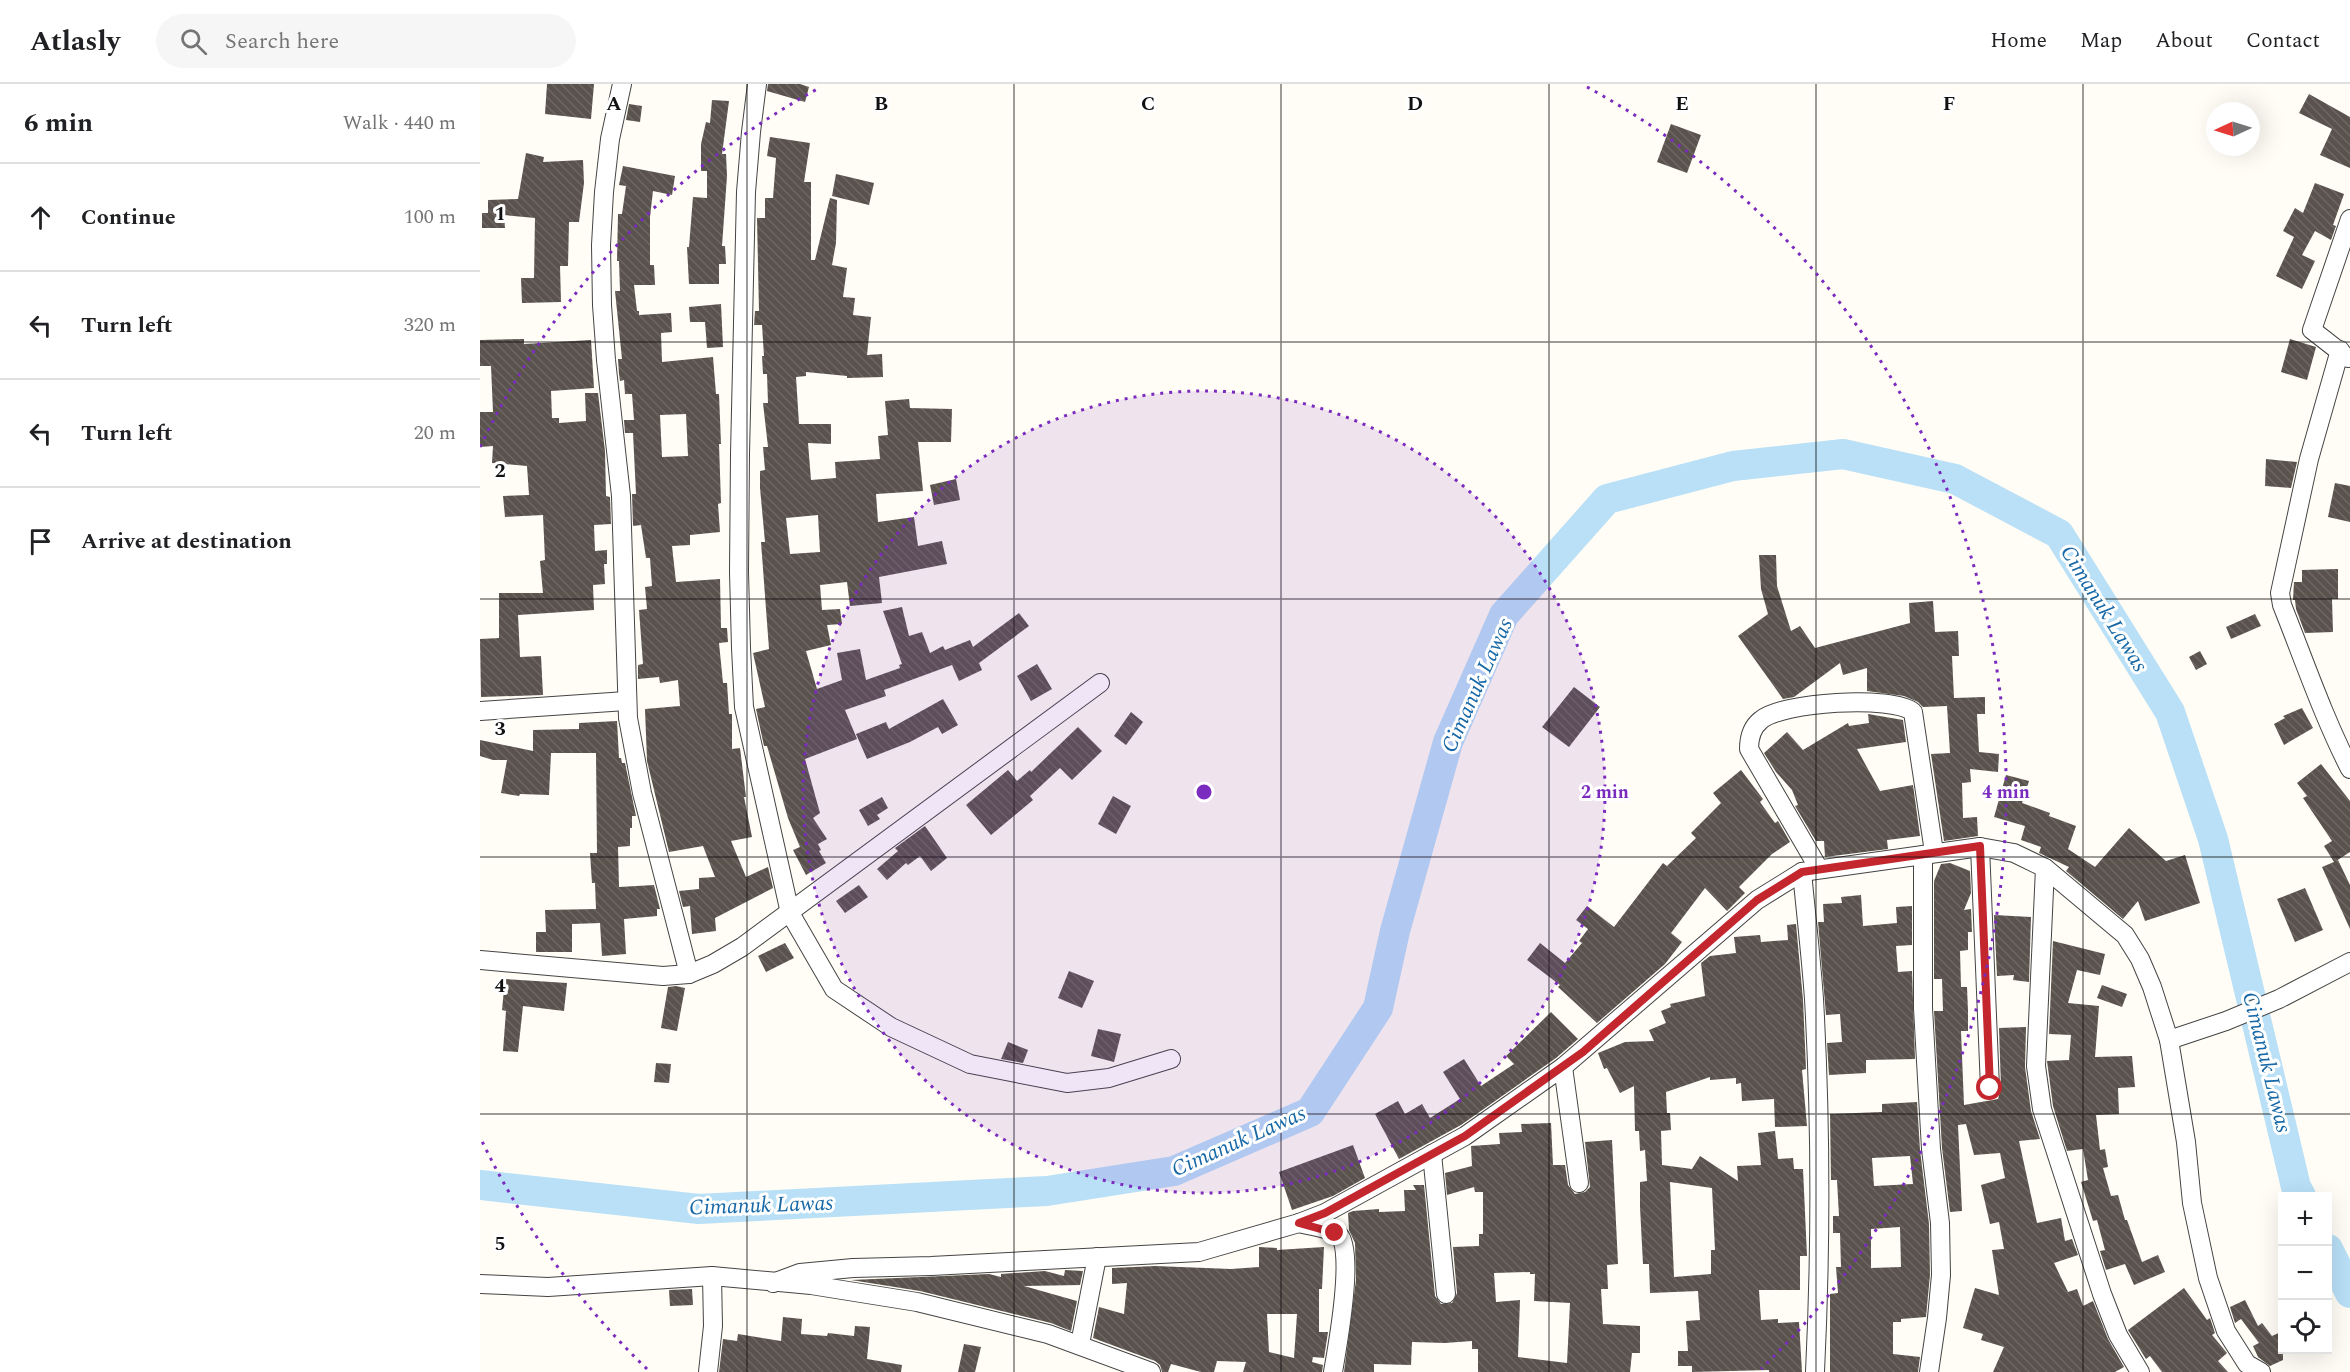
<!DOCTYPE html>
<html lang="en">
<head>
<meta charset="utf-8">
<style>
	body { margin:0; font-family:Spectral,serif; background:#f6f6f6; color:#202124 }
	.controls { position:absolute; right:18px; bottom:18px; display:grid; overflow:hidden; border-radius:0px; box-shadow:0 6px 24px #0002 }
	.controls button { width:54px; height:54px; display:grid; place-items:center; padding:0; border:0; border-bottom:2px solid #e0e0e0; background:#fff; color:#202124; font:30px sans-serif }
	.compass { position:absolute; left:1726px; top:18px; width:54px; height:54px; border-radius:50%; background:#fff; box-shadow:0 6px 24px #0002; rotate:266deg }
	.stop { position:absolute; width:18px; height:18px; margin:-14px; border:4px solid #c4262e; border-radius:50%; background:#fff }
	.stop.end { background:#c4262e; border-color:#fff; box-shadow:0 2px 6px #0008 }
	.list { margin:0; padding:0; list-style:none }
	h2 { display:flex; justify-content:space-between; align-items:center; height:78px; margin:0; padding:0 24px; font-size:26px }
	h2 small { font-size:20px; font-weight:400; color:#757577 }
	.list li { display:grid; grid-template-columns:39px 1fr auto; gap:18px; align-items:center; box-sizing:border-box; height:108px; padding:0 24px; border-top:2px solid #e0e0e0 }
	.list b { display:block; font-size:22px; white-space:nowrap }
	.list em { font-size:20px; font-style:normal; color:#757577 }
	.icon { flex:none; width:33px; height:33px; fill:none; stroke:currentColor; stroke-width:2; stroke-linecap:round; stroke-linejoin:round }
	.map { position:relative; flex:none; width:1870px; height:1288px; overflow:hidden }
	header { display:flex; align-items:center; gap:36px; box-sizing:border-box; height:84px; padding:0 30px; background:#fff; border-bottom:2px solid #e0e0e0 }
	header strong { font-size:28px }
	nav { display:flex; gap:33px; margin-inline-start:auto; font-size:21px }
	.search { width:420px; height:54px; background:#f6f6f6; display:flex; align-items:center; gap:15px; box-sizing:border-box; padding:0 21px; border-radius:33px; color:#757577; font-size:22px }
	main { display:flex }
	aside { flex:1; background:#fff }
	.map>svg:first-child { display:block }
</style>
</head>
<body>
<header>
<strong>Atlasly</strong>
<div class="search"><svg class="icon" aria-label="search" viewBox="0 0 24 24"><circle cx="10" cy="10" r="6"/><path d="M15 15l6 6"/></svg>Search here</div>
<nav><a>Home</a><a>Map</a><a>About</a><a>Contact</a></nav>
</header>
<main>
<aside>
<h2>6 min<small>Walk · 440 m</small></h2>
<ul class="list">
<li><svg class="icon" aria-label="ahead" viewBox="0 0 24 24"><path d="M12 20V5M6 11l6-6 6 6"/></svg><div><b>Continue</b></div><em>100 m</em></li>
<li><svg class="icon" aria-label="left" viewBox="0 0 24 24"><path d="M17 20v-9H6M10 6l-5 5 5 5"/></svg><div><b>Turn left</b></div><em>320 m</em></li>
<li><svg class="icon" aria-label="left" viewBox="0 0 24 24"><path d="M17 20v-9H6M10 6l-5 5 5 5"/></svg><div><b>Turn left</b></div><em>20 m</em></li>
<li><svg class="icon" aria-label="arrive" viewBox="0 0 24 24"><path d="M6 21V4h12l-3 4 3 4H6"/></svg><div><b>Arrive at destination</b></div></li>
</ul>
</aside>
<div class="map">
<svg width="1870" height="1288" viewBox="0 0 1870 1288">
	<defs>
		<pattern id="building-back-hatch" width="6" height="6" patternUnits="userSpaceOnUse" patternTransform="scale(1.5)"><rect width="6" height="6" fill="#5a524d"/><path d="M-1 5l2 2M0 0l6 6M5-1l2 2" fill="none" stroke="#6d6662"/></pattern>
	</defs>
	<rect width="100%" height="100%" fill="#fffdf5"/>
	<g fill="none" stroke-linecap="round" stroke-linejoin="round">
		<!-- river -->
		<g stroke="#b9e0f7" stroke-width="30">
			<polyline points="0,1101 219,1125 567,1107 694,1087 830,1028 898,924 915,847 968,658 1024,531 1127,415 1253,382 1363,370 1475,395 1579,450 1690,628 1733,755 1816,1103 1821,1112"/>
			<polyline points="1848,1165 1870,1209"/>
		</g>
	</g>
	<!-- building -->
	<g fill="url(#building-back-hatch)" fill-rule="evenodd">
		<polygon points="67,0 114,0 111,35 65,30"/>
		<polygon points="288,0 320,0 329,3 325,18 287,7"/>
		<polygon points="1829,10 1870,33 1870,84 1840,71 1852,45 1819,29"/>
		<polygon points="232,16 249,17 242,70 246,70 247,92 242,162 245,162 246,180 239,180 239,200 209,200 207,163 209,163 213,113 227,114 227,87 221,87 221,60 226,38 230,39"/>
		<polygon points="149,20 162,22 160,38 146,36"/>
		<polygon points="1191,40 1221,51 1207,89 1177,78"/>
		<path d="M290,53L330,59L324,98H331V176H335L350,114L357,116L356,159L352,181L367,184L363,213L375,214L373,231L391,233L387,271L402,270L403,293L367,294V292L326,288V292L316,293L319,340H351V360L328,359L331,396L356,394L355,378L400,375L398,352L408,351L405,317L429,315L430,324L472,325L471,358H438L443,407L396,410L398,438L434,433L438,462L462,457L467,480L399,493L402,519L370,522L367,498L340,501L342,526L360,525L362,540L347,541L351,561L326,567L337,605L362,596L357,569L380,565L386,596L420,584L419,581L422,580L403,527L422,523L429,552L442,548L450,569L463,562L465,566L490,556L493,563L539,529L549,542L499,579L502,586L479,597L472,581L404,606L406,612L365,626L377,655L325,675L340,729L333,734L347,755L338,760L341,766L339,767L346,779L326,791L313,766L320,763L308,734L287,662H284L276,625L285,623L273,569L289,565L281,458H285L280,404V387L285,386L283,363H288L283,319H288L287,290H283L282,272H284L282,241H274L275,227H279L277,134H285V114H293L296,74L287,72ZM338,431L340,468L310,470L306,434Z"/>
		<polygon points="46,69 64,73 63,78 103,76 104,99 99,138 89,138 88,182 80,182 81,218 42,219 41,194 54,194 55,134 24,131 25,144 2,144 2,129 8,129 8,116 38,115"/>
		<path d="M143,82L195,92L192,111L173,107L170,133V181H174L175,201H154L157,227H159V231L191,229L192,248L181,249L182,278L233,273L236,310H239L241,360H239L241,419L238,420L240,448L210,451V461L192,462L196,498L240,495L241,544H247L248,558L239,559L243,599H247L249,630H252V665L260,664L266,713H264L272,753L251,757L266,793L288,783L293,804L235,834L236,847L212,850L210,822L203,823L199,807L219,805V794L235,793L223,762L189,768L167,677L165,625L200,622L198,596L180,599L179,593L158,595V581L163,580L159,526L167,525L165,503L172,502L170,474H166L161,441L153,442L152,410H156L153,349H145L144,336H154L152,310H145L144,296L140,297L139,290L138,275H142L135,207H140L139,177H137L138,130H142L146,102L139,101ZM206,330L208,372L182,373L180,331Z"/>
		<polygon points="356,90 394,99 389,121 352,112"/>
		<polygon points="1835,99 1864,110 1853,141 1856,142 1851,156 1835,147 1822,171 1835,177 1822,205 1796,192 1814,153 1803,147 1815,124 1823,129"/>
		<polygon points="241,220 243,263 227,264 225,238 210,238 209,223"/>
		<polygon points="44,255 44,260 111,256 114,304 71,307 72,334 79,334 79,339 106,337 105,309 118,309 125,367 126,412 130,413 131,440 114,441 115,467 127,466 127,480 124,480 125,500 113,501 114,526 38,531 40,573 61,572 63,611 1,613 0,555 19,554 19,509 63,509 60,477 65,476 63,431 25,433 23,412 49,411 47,382 12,379 13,362 0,363 0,328 13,328 11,282 0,282 0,256"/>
		<polygon points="1810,255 1836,263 1827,296 1801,288"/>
		<polygon points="1786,375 1817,378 1811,404 1785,402"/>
		<polygon points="476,395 480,416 454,421 450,401"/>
		<polygon points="1855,399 1870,402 1870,438 1848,433"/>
		<polygon points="1279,471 1296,471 1297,502 1311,547 1320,542 1335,564 1430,539 1429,519 1453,517 1455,548 1478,547 1479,572 1472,572 1474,614 1505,613 1505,630 1497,630 1499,668 1519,670 1518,688 1490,685 1491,698 1482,699 1483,734 1497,733 1498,752 1464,757 1451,670 1470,669 1467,622 1443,623 1438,618 1424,612 1387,607 1387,584 1363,591 1360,579 1314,613 1303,615 1258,552 1288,530 1281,505"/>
		<polygon points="1858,485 1858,515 1852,515 1853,548 1825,549 1816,525 1815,516 1813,516 1814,498 1822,498 1822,486"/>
		<polygon points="1775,530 1781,542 1751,555 1746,543"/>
		<polygon points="1720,567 1727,580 1716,586 1709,573"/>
		<polygon points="557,580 572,605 551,617 537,592"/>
		<polygon points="1094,603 1120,623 1089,663 1062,643"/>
		<polygon points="463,615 478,641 462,650 458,643 430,658 387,675 376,650 406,638 409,645"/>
		<polygon points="1822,624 1833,644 1804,661 1794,640 1805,634 1803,632"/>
		<polygon points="651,628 663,638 646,661 634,652"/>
		<polygon points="1388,630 1423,636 1426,658 1377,665 1400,707 1433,701 1440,752 1407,756 1408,765 1345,773 1344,757 1336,757 1315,722 1318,721 1312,706 1296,688 1284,669 1307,648 1323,666 1368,639 1369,642 1389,639"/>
		<polygon points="137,637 139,674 141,674 142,679 145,679 156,732 152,732 152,744 150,744 150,762 138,763 139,803 174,801 180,825 177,825 177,832 144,835 146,870 122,872 120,839 92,840 92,868 56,868 56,848 66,848 65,826 116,825 115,799 112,799 110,769 117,769 116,669 71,669 69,711 40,710 39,712 21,709 27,676 13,676 0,672 0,656 53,667 53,646 99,645 99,639"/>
		<polygon points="598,643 622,667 592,696 580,684 550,712 553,716 511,751 486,721 528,686 537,697 550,686 551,688"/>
		<polygon points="1841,680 1870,717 1870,768 1856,777 1858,776 1870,801 1870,845 1842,783 1854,778 1844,762 1852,757 1823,714 1827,712 1817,699"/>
		<polygon points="1261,686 1283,715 1280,718 1295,739 1298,737 1310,758 1292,770 1259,803 1265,809 1247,827 1225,804 1191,849 1202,858 1185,880 1117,939 1078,903 1080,901 1047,876 1060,859 1085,879 1102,859 1099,857 1108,845 1096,836 1107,822 1134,843 1183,779 1187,782 1216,754 1211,749 1241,719 1233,709"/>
		<polygon points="1526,691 1549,697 1542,719 1570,729 1569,732 1596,742 1588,765 1615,783 1649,744 1686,777 1705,771 1720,819 1665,837 1658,817 1643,835 1586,787 1589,783 1559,769 1561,763 1541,756 1545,742 1514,733"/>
		<polygon points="633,712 651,722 636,750 618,740"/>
		<polygon points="402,713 408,724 397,731 400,735 388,742 379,726"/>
		<polygon points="445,742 467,774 451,787 440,772 428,781 426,779 407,796 397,785 418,767 415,764"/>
		<polygon points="1470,779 1490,787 1491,809 1484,826 1491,825 1492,848 1488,848 1488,866 1480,867 1481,903 1487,903 1488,927 1488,947 1481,947 1484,1021 1518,1015 1521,1004 1519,944 1546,943 1545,983 1551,1027 1560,1055 1539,1057 1557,1139 1581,1134 1585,1157 1592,1155 1598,1171 1574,1179 1588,1208 1597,1205 1603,1222 1613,1217 1628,1255 1644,1283 1635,1288 1513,1288 1524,1263 1501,1256 1503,1250 1483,1244 1495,1204 1519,1211 1512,1166 1524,1165 1519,1138 1510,1140 1501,1101 1525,1094 1520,1069 1494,1071 1486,1040 1478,1041 1482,1127 1470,1128 1462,1064 1454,927 1463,927 1462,895 1454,895 1454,797 1461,780"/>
		<polygon points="379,801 388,813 365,829 356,817"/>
		<polygon points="1825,804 1843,846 1815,858 1797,815"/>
		<polygon points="1381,811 1383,842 1417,839 1416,823 1432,822 1432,861 1416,862 1418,888 1432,887 1435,975 1386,976 1386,989 1349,991 1347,959 1362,958 1360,930 1346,931 1338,838 1344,838 1343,820 1362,819 1361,813"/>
		<polygon points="1514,831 1551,833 1549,898 1533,896 1534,891 1517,892"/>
		<path d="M1316,840L1323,916L1326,985L1322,986L1327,1042L1295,1043L1294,1015L1262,1017L1261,999L1256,1000V994L1230,996V993L1186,1008L1187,1029H1190L1191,1046L1181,1047L1182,1081L1212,1085L1220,1072L1258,1097L1257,1082L1281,1081L1278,1049L1295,1047L1298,1075L1313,1074L1314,1085H1323L1327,1172H1320V1206H1279L1281,1236L1298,1235V1239L1319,1238L1322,1288H1289V1286L1212,1288V1282H1198V1267H1208L1206,1237L1220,1236L1218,1207L1170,1209L1169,1180H1163L1160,1123V1098L1167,1097L1165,1066L1160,1067L1159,1047H1155L1154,1002L1140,1009L1127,984L1124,985L1118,969L1145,958L1174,957L1169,946L1186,939L1181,927L1191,923L1190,920L1225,912L1221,879L1230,872L1256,869L1254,853L1280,851L1281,858L1308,856L1307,841ZM1190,1098L1232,1104L1235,1166H1231V1190L1194,1193Z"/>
		<polygon points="1573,857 1625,870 1620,891 1597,886 1588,919 1619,922 1615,973 1652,972 1655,1003 1638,1004 1639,1030 1616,1031 1620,1066 1625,1065 1628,1083 1623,1084 1631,1112 1638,1111 1645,1136 1647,1136 1662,1178 1678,1171 1685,1188 1654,1201 1645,1180 1626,1186 1620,1167 1625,1166 1617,1136 1613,1137 1601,1098 1608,1096 1603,1065 1587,1067 1573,1022 1567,977 1589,976 1591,951 1569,950"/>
		<polygon points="305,859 314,874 286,888 278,872"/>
		<polygon points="589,887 614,897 602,924 578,914"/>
		<polygon points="25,895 87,899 84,927 43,922 38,968 23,967 26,927 22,926"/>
		<polygon points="1622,901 1647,910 1642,923 1617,914"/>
		<polygon points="196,902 205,904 197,947 181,944 188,903"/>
		<polygon points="1071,928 1098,955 1076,974 981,1041 919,1075 895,1030 918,1017 925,1030 942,1020 950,1034 980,1015 963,988 984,975 1001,1002 1034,980 1026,972"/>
		<polygon points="618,945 641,950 634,978 611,972"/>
		<polygon points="528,958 548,966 543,979 521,975"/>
		<polygon points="176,979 191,980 189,999 174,998"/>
		<path d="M1437,1018L1440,1066L1449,1140L1450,1191L1446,1233L1421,1235V1238H1413V1270L1440,1273L1438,1288H1350V1210L1358,1209L1356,1183H1361L1360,1149H1353V1132H1359L1357,1096H1351L1350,1030L1402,1028V1020ZM1430,1072L1433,1100L1394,1102L1392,1074ZM1420,1143L1421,1183L1391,1184V1145Z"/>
		<path d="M1071,1039L1073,1081H1085L1088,1101L1095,1110L1105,1108L1110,1103L1105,1058L1132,1056L1138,1180L1127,1181L1128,1205H1121L1123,1240L1160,1242V1269H1152L1150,1288H998V1265H992V1257L965,1259L932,1258L931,1281L894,1280V1288H864L876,1196L875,1159L869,1146L868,1129L873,1127L899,1125V1128L925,1127L924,1106H936L933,1101H944L955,1212L961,1220L972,1219L977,1209L973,1163L999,1162V1150H1003V1108H995L994,1103L967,1111L965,1089L992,1082L991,1062L1020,1060L1019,1049L1042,1048L1041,1040ZM1050,1188V1190H1055L1054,1217L1090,1219L1087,1279L1038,1273L1040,1216L1016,1218L1014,1189Z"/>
		<polygon points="873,1061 885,1094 853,1112 812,1126 799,1088"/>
		<path d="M779,1163L797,1164V1166L844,1163L842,1205H839V1248H848L844,1274L833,1273L832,1278L843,1281L842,1288H763L766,1278L737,1277L734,1288H721L691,1280L688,1288H682L680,1281L675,1277L613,1254L619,1223L644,1230L647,1199L632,1200V1184L675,1182L751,1185L779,1183ZM787,1230H817L814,1274L789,1268Z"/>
		<polygon points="585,1186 603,1187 600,1201 544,1202 597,1217 591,1247 571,1239 440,1207 371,1196 509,1190 521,1193 521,1190 565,1187 584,1192"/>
		<polygon points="1704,1204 1727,1236 1730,1234 1735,1249 1732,1251 1747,1269 1738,1277 1748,1288 1682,1288 1670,1272 1666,1275 1648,1246"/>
		<polygon points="212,1205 213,1221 190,1222 189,1206"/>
		<polygon points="1765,1216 1778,1242 1782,1239 1792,1252 1803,1247 1803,1276 1790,1282 1778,1273 1773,1262 1779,1259 1761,1235 1755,1239 1750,1223"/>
		<polygon points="303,1233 322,1235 321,1250 347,1252 348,1249 374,1252 375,1242 390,1243 387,1275 422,1281 421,1288 239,1288 243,1255 257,1257 258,1250 301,1257"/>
		<polygon points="484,1260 501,1263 495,1288 478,1288"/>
	</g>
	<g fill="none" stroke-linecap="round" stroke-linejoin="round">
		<defs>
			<g id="minor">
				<polyline points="142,0 130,55 124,108 121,161 122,221 126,276 141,412 148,634 162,709 209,890"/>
				<polyline points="277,0 271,48 266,108 260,370 259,488 261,564 264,623 310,829 354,905 411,943 490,980 587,999 629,994 691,975"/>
				<path d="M1860,266L1829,375L1800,509L1802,521C1824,576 1843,632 1870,685"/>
				<polyline points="1868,274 1832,246 1870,135"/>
				<polyline points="0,627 146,617"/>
				<polyline points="1500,763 1510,1004"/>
				<polyline points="1443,771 1443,924 1451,1065 1460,1139 1461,1191 1457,1234 1449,1288"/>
				<polyline points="1565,784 1556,982 1562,1025 1622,1210 1638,1251 1660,1288"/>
				<path d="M1339,785L1269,665C1269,654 1272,643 1281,636C1302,618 1412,611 1433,628L1454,768"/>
				<path d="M1322,788C1326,830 1331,873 1334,915C1341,1039 1341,1164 1335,1288"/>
				<polyline points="0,876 183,892 209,890 233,880 262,863 620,599"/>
				<polyline points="1689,956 1746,937 1799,915 1870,878"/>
				<polyline points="1083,983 1099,1099"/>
				<polyline points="952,1070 966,1210"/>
				<path d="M819,1139C830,1142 850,1144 859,1151C875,1167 857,1265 853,1288"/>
				<polyline points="293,1199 320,1189 373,1184 451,1182 719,1168 819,1139 845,1129 985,1052 1083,983 1277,816 1322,788 1500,763 1534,769 1565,784 1645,851 1660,875 1672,903 1689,956 1706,1058 1712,1119 1728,1194 1746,1247 1767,1280 1781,1288"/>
				<polyline points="0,1200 68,1203 232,1192 331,1201 437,1218 568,1250 671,1288"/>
				<polyline points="600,1260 617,1173"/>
				<polyline points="228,1288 233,1242 232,1192"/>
			</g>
		</defs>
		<!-- minor casing -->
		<use href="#minor" stroke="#444" stroke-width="20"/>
		<!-- minor -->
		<use href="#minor" stroke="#fff" stroke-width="18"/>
	</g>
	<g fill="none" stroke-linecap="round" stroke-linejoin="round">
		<!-- route -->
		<polyline stroke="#c4262e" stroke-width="8" points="855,1149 819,1139 845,1129 985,1052 1103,968 1277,816 1322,788 1500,762 1510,1004"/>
	</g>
	<!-- grid -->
	<path fill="none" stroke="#111" stroke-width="1.5" stroke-opacity="0.55" d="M267,0V1288M534,0V1288M801,0V1288M1069,0V1288M1336,0V1288M1603,0V1288M0,258H1870M0,515H1870M0,773H1870M0,1030H1870"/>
	<!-- distance rings -->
	<circle cx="724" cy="708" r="401" fill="#7b2cbf" fill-opacity=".12"/>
	<g fill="none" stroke="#7b2cbf" stroke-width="3" stroke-dasharray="3 6">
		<circle cx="724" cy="708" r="401"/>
		<path d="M167 1285A802 802 0 0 1 0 1053M0 363A802 802 0 0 1 341 3M1107 3A802 802 0 0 1 1281 1285"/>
	</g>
	<g text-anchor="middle" stroke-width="6" stroke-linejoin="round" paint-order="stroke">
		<!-- water labels -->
		<g font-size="22" font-style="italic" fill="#1768a6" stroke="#fff">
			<text transform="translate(1625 524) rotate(58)" y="8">Cimanuk Lawas</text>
			<text transform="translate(996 601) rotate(-66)" y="8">Cimanuk Lawas</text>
			<text transform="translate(1788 978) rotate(76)" y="8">Cimanuk Lawas</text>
			<text transform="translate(758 1056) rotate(-24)" y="8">Cimanuk Lawas</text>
			<text transform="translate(281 1120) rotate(-2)" y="8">Cimanuk Lawas</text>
		</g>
	</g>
	<g font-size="20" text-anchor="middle" font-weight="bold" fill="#111" stroke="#fff" stroke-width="6" stroke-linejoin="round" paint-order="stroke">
		<text x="134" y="26">A</text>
		<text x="401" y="26">B</text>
		<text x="668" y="26">C</text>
		<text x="935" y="26">D</text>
		<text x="1202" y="26">E</text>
		<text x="1469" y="26">F</text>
		<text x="20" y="136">1</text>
		<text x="20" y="393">2</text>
		<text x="20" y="651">3</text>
		<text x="20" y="908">4</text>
		<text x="20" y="1166">5</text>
	</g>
	<circle cx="724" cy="708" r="9" fill="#7b2cbf" stroke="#fff" stroke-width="3"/>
	<g font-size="18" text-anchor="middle" font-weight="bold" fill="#7b2cbf" stroke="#fff" stroke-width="6" stroke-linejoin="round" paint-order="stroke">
		<text x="1125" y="714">2 min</text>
		<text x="1526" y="714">4 min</text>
	</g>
</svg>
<div class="controls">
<button>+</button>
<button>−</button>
<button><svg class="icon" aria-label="locate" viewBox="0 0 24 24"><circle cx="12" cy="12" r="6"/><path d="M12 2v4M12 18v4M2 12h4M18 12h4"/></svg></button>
</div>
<svg class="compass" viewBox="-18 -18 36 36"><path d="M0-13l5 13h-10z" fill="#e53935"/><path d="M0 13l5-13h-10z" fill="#757577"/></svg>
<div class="stop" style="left:1510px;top:1004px"></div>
<div class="stop end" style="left:855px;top:1149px"></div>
</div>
</main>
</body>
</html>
